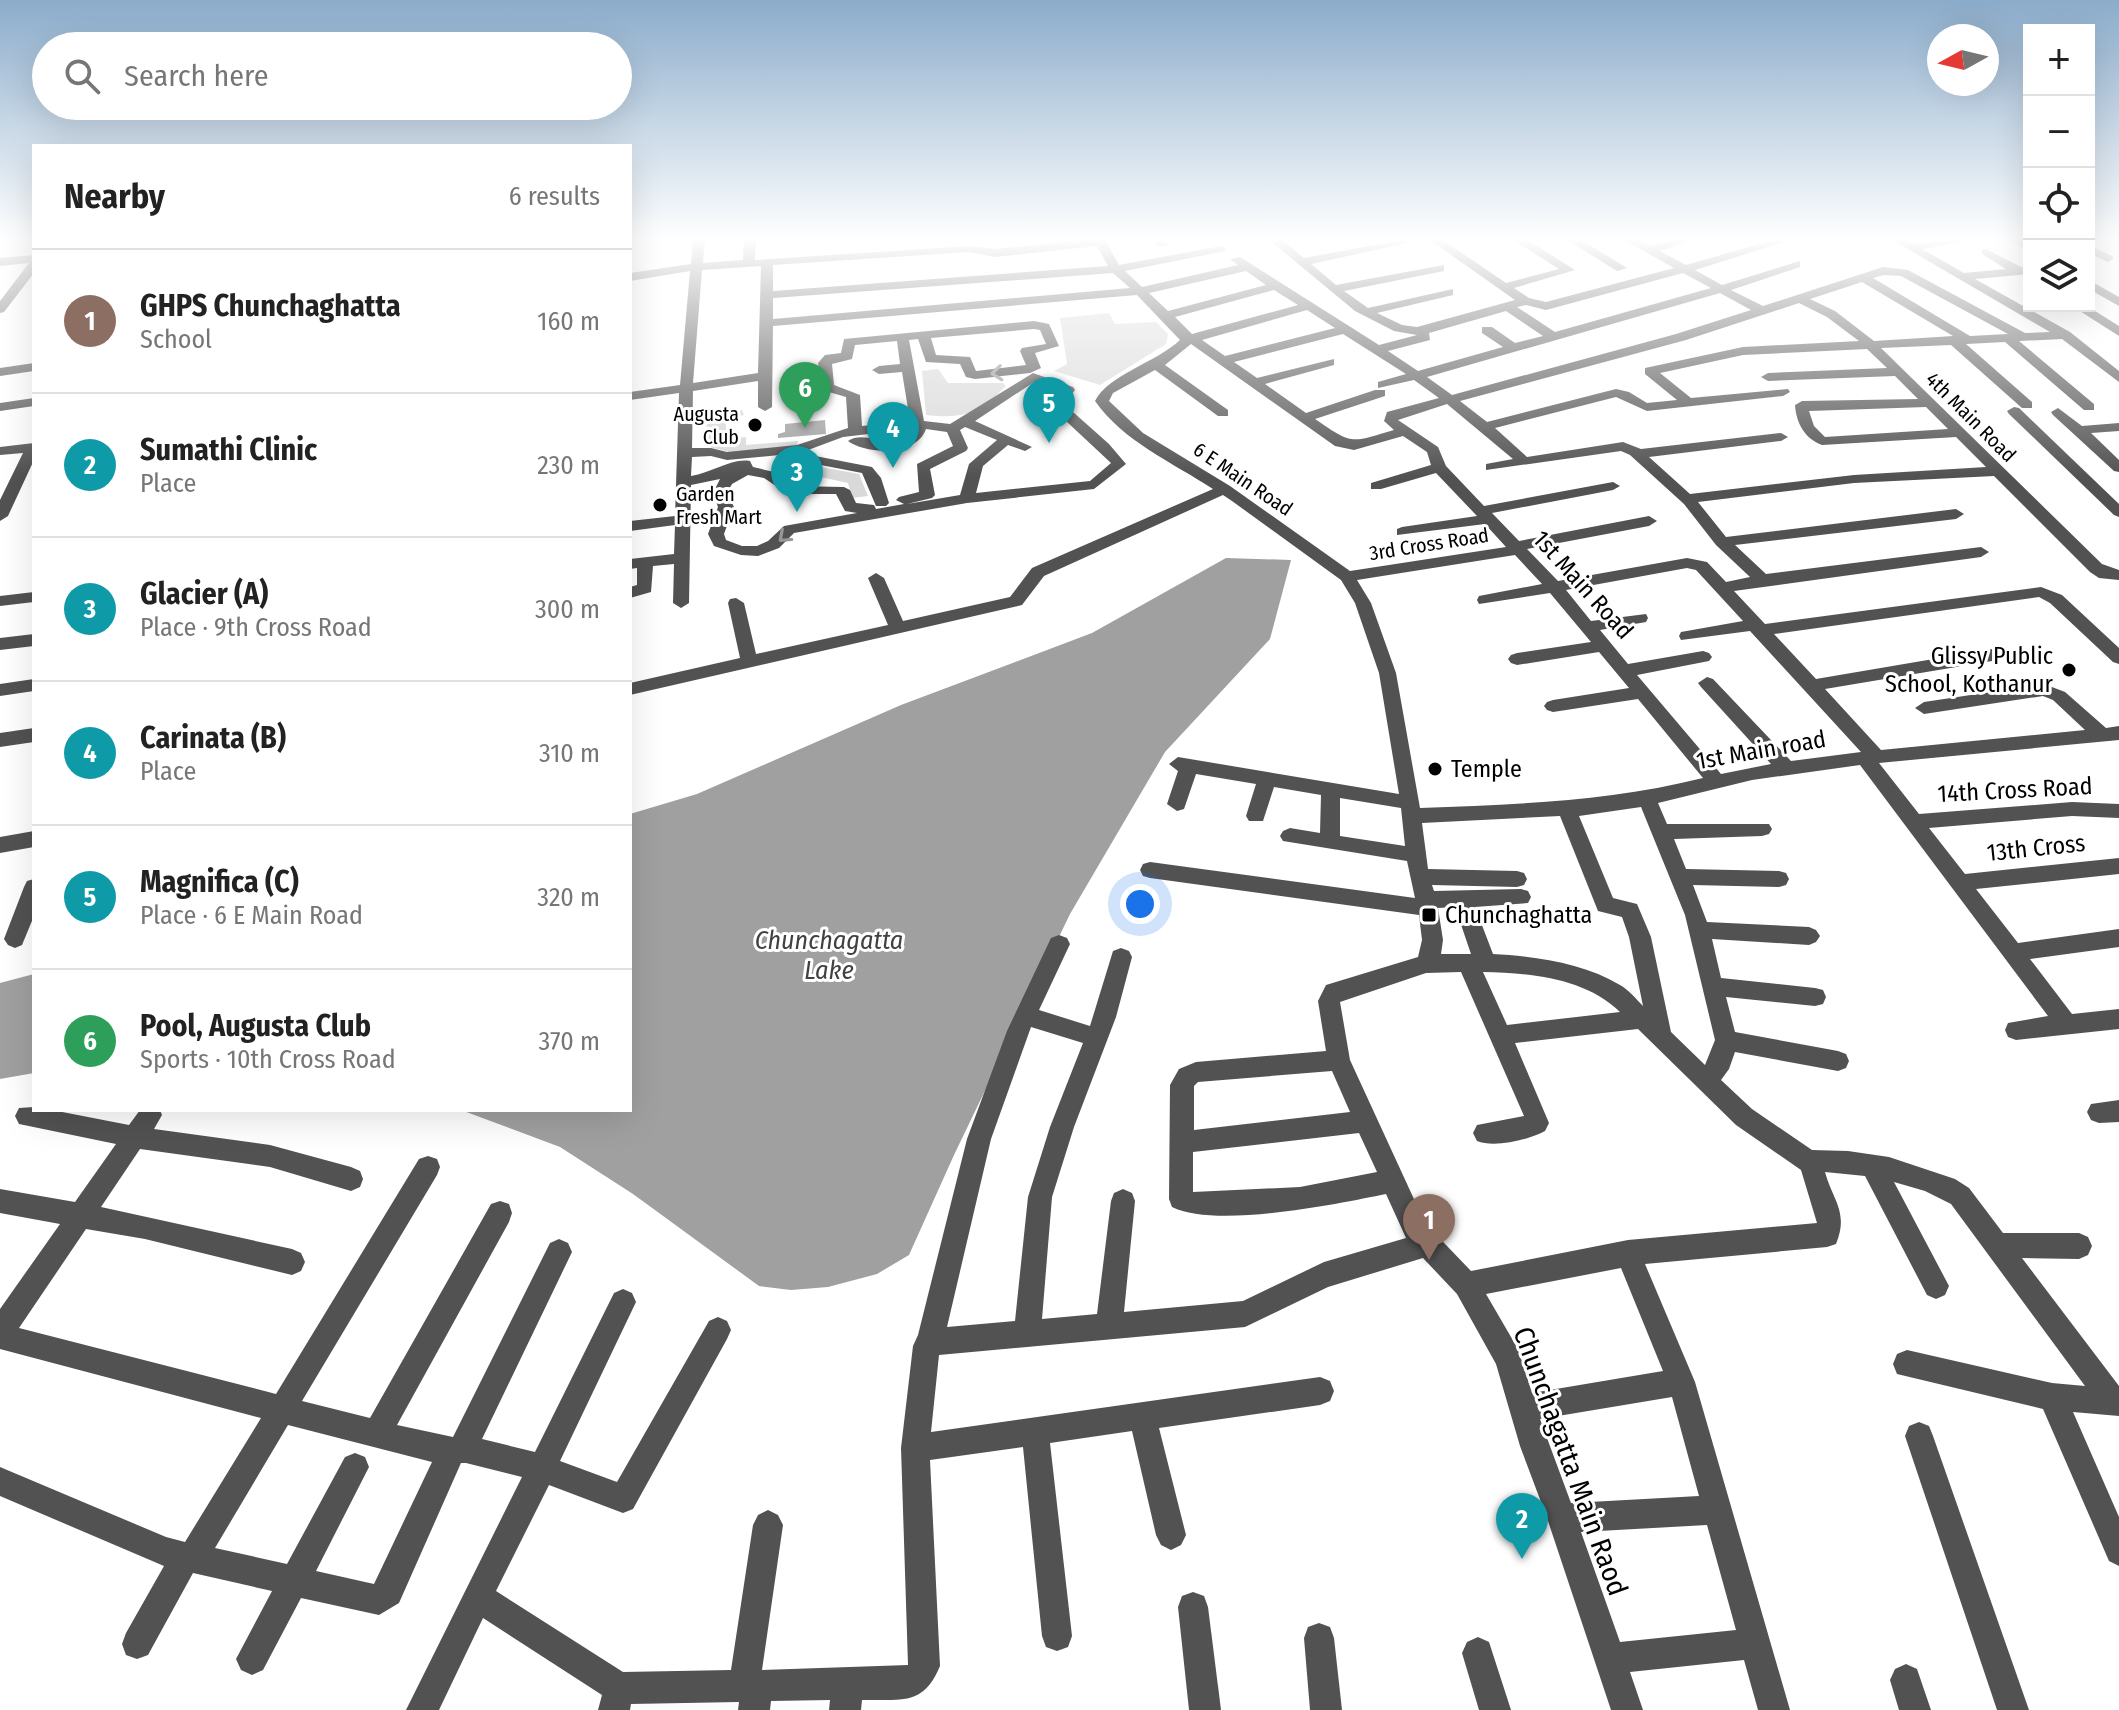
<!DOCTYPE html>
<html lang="en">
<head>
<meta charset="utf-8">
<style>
	body { margin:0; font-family:"Fira Sans Condensed",sans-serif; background:#f2f2f2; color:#222 }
	.controls { position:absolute; right:24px; top:24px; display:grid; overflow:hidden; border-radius:0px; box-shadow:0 8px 32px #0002 }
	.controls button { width:72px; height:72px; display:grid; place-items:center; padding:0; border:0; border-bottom:2px solid #e0e0e0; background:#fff; color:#222; font:40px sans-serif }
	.compass { position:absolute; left:1927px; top:24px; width:72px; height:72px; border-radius:50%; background:#fff; box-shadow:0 8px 32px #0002; rotate:262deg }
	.you { position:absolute; left:1140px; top:904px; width:28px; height:28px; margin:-20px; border:6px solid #fff; border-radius:50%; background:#1a73e8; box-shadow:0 0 0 12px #1a73e833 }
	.badge { display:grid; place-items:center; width:52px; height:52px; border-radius:50%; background:#000; color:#fff; font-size:26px; font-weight:700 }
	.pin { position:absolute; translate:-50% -66px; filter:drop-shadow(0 2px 4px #0008) }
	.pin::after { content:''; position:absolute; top:42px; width:28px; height:24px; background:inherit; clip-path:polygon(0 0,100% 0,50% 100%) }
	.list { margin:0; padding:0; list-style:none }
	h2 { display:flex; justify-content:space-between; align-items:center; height:104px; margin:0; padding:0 32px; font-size:34px }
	h2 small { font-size:26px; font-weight:400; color:#767676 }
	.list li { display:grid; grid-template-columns:52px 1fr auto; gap:24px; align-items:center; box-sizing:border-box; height:144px; padding:0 32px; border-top:2px solid #e0e0e0 }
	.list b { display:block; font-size:30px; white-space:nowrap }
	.list p { margin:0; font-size:26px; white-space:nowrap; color:#767676 }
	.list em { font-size:26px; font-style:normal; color:#767676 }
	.icon { flex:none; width:44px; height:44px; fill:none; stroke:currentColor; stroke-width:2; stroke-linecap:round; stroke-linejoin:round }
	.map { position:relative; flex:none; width:2119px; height:1710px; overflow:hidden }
	.search { position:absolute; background:#fff; box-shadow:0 8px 32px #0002; left:32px; top:32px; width:600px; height:88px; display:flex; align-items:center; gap:20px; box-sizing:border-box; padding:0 28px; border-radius:44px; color:#767676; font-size:30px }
	.panel { position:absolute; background:#fff; box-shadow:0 8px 32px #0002; left:32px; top:144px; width:600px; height:968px; border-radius:0px }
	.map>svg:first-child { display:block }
</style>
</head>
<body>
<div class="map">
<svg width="2119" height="1710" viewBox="0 0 2119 1710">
	<rect width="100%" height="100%" fill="#fff"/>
	<!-- green -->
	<g fill="#d9d9d9">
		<polygon points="1109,313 1115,324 1156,322 1168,334 1166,344 1100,385 1054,371 1067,364 1060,318"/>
		<path d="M938,369L948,383H1003L1006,386C978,414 964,419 926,415L922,371Z"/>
		<polygon points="742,410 744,415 726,419 726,432 734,431 734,438 746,437 746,445 798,441 796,448 733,453 706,446 707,417"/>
		<polygon points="805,464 859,474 868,496 852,498 848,483 784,469"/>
	</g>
	<!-- water -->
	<g fill="#a0a0a0">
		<polygon points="825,420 826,434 778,438 778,434 785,432 785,424"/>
		<polygon points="1226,558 1291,560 1270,639 1165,752 1070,914 954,1155 909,1255 877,1274 828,1287 791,1290 759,1286 633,1194 560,1147 461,1110 630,1110 630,814 697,794 901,705 1092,633"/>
		<polygon points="34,974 34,1073 0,1079 0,983"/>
	</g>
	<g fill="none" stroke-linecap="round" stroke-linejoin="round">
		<!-- minor -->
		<g fill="#525252" fill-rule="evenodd">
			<path d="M693,238H705L703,263L743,260L744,238H756L755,260L969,246L995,249L1104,238L1119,265L1221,246L1225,247V251L1125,271L1142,287L1238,265L1230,259L1240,257L1379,345L1417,335L1394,331L1355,311L1267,238H1280L1304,258L1407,239V243L1311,264L1336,285L1444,265V271L1344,291L1368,308L1453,289V295L1377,313L1402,325L1417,327L1515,300L1427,238H1440L1506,283L1559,269L1510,238H1524L1575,270L1514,288L1529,298L1546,302L1674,268L1621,238H1635L1651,246L1681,238H1699L1660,251L1686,265L1780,238H1797L1695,270L1722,285L1800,261V267L1731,290L1763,306L1883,267L1908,270L2025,333L2050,332L1889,238H1903L1913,244L1972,238L1966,241L1922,249L1964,273L2006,269L1982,254V250L1986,249L2021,267L2029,266V274L1975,279L2070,332L2119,371V382L2062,339L2019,341L2094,404V410H2084L2005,342L1966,344L2032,402V408H2022L1951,345L1881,348L2102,564L2119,570V580L2099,578L2090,572L1994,476L1854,483L1698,502L1726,537L1956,509L1964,514L1956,519L1735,545L1766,574L1981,547L1989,552L1981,557L1734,591L1765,624L2041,587L2062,595L2119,648V664L2113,662L2050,603L2039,597L1774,634L1816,679L2004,647L2010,649L2013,653L2010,657L2004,659L1825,689L1881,750L2085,730L2053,700L2043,696L1924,714L1915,708L1924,702L2044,684L2065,692L2106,728L2119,726V740L1879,763L1919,814L2072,802L2119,804V818L2072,816L1929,828L1965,874L2119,858V874L1976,889L2018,943L2119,929V947L2030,959L2072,1014L2119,1009V1029L2016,1040L2008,1037L2005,1030L2008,1023L2048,1016L1860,765L1752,780L1658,803L1667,824H1769L1772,829L1769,834L1762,836L1674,839L1686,869L1779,871L1786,873L1789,879L1786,885L1779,887L1693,885L1707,922L1809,927L1816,930L1820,936L1816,942L1809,945L1712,939L1721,978L1815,988L1823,990L1826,997L1823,1004L1815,1006L1726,997L1735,1032L1838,1051L1846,1054L1849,1061L1846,1068L1838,1071L1735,1052L1729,1069L1721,1080L1752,1109L1812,1150L1848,1151L1889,1157L1955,1179L1969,1188L2003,1233H2079L2088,1237L2092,1246L2088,1255L2079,1259L2022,1258L2119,1386V1416L2073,1412L2119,1517V1566L2109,1561L2043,1409L1897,1374L1893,1364L1897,1354L1907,1350L2052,1383L2085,1386L1951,1204L1925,1191L1894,1182L1949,1286L1945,1295L1936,1299L1927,1295L1865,1176L1825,1172C1833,1201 1849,1212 1836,1244L1827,1247L1645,1264L1695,1382L1790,1710H1758L1744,1660L1630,1672L1643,1710H1611L1547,1518L1520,1446L1496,1364L1457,1294L1423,1258L1328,1287L1245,1327L939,1355L931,1432L1320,1377L1330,1381L1334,1391L1330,1401L1320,1405L1159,1428L1186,1535L1181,1545L1171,1550L1161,1545L1156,1535L1132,1431L1050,1443L1072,1636L1068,1647L1057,1651L1046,1647L1042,1636L1023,1447L930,1460L940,1666C923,1707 901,1699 862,1700L861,1710H829L830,1700L771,1701L770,1710H738L739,1702L631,1704L630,1710H598L602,1695L483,1618L439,1710H406L522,1477L466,1463H461L399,1603L379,1615L301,1598L263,1670L252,1675L241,1670L236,1659L272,1591L193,1573L148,1655L137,1659L126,1655L122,1644L126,1633L164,1566L0,1496V1467L166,1537L185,1542L261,1418L0,1349V1309L60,1224L0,1213V1189L75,1202L116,1144L19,1124L15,1116L19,1108L34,1107V1110H52L129,1125L140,1110H160L162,1115L154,1129L270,1145L351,1167L360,1171L363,1179L360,1187L351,1191L270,1167L140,1149L101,1207L292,1249L301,1253L305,1262L301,1271L292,1275L145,1239L86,1229L19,1328L276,1394L419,1159L428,1156L437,1159L440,1167L437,1175L302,1401L370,1418L491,1204L500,1201L509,1204L512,1213L509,1222L397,1425L453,1437L550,1243L559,1239L568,1243L572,1252L482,1439L535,1452L614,1293L623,1289L632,1293L636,1302L560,1461L617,1482L709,1321L718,1317L727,1321L731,1330L727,1339L633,1509L623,1513L549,1485L496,1591L623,1672L731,1670L753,1525L758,1515L768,1510L778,1515L783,1525L762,1670L908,1665L901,1448L913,1346L918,1335L967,1139L1007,1031L1051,938L1059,935L1067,938L1070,944L1039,1010L1090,1026L1113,951L1121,948L1129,951L1132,957L1116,1017L1074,1127L1052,1197L1042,1319L1097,1314L1111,1201L1114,1193L1123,1189L1132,1193L1135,1201L1124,1312L1243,1301L1324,1262L1406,1238L1386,1194C1337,1204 1216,1229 1172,1207L1169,1199L1170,1085L1179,1069L1196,1062L1326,1051L1318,1001L1326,985L1418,957L1422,940L1419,915L1150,878L1143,876L1140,870L1143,864L1150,862L1415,898L1407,861L1283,841L1280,836L1283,831L1290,828L1320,833L1321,795L1274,787L1263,821H1249L1246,816L1256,784L1196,774L1184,809L1177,811L1167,804L1178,771L1169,764L1178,757L1399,794L1379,673L1355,603L1341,580L1232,501L1223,495L1044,576L1022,605L630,695V683L740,658L728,603L730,599L736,598L744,603L756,654L888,625L868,578L876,573L884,578L903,621L1010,597L1032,568L1213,489C1172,462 1124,442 1095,401C1108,375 1157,362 1180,340L1137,295L773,326L772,407L765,411L758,407V381L693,391L692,448H711L727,452L797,445L848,428L846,397L822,390L818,363L825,355L841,353L844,339L1034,321L1049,324L1059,346L1035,353L1041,368L1030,373L975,379L966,377L960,364L926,362L918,339L909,340L924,421L950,424L1033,373L1073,387L1075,390L1064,404L1109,444L1126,464L1094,489L967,503L794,533L779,548L758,556L741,555L714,546L708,534L718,507L713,493L720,479L691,485L689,603L681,608L673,603L674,564L653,566L651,592L630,598V587L637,585V568L630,569V559L674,554L675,525L630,531V521L675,516L679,393L630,400V392L680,385L690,271L630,281V273L691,264ZM1097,246L1108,266L773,291V265L969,252L995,257ZM761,266L758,373L693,383L702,270ZM1246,271L1266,285L1168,311L1149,293ZM1113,273L1130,288L773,319V298ZM1683,273L1711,288L1555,332L1517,307L1526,305L1546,310ZM1884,275L1901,276L2008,334L1970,336L1873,278ZM1862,282L1953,336L1874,341L1835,311L1810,299ZM1274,290L1298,305L1192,334L1175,317ZM1720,293L1751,310L1676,334L1452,395L1427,377ZM1799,303L1827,317L1859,341L1743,347L1645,368V374L1677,400L1647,403L1629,392L1616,389L1487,422L1460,401L1686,340ZM1307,310L1335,328L1225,356L1202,340ZM1506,311L1543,336L1515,343L1492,327H1482V333L1503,347L1418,371L1388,351L1430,340L1429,333ZM1034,329L1040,330L1046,344L1022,348L1020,351L1026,365L976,371L970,357L936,355L931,338ZM1343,334L1406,374L1378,382V388L1414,380L1439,398L1387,412L1384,421L1394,430C1350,443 1353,445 1315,419L1385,396V390H1375L1306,413L1265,384L1334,365V359L1257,378L1234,362ZM897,341L900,364L879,366L872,370L879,374L902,372L910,421L862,426L860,395L834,385L832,364L852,359L855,345ZM1191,344L1335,446L1354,450L1403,436L1427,452L1431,465L1371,483V489H1381L1436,473L1477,516L1402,527L1397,529V535L1485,524L1506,547L1350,571L1230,486L1143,433L1109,401L1113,393L1155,370L1218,416H1228V410L1165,365ZM1867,349L1887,368L1768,373L1761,377L1768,381L1895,376L1918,399L1802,401L1795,405C1796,423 1805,439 1822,445L1956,437L1986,467L1854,475L1690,494L1649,457L1781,441L1788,437L1781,433L1641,449L1623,442L1527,457L1495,428L1616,397L1647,411L1783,396L1790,392L1788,389L1691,398L1660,373L1743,355ZM1034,382L1059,391L1049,404L1051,407L1111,463L1090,481L976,493L983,466L1008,445L1025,451L1032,447L975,421ZM1447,404L1513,459L1486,464V470L1621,451L1630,455L1684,504L1716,545L1750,577L1726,582L1707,562L1687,558L1558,581L1527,549L1649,526L1657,521L1649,516L1519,541L1492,513L1613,490L1620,486L1613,482L1484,506L1446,466L1438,447L1398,420ZM1926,407L1948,429L1825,437L1814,426L1809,411ZM965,427L997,440L969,464L960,495L907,504L932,498L935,495L930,469L966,451L968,448L960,430ZM911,429C896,455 866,428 848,441C867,455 917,456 926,429L947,432L953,446L917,464L919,492L899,497L896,500L904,504L876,509L874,505L856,503L850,490L844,487L792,486L774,472L753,467L750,461C731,458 712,473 691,476L692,457L711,456L727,460L800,453L843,437ZM748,475L764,478L788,494H836L845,511L857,513L784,526L768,541L757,546H742L726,540L724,534L734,507L727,493L732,484ZM1515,555L1542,584L1479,596L1477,600L1479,604L1550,593L1591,642L1517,653L1511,655L1508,659L1511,663L1517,665L1599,652L1629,688L1553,700L1547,702L1544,706L1547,710L1553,712L1638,699L1703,778C1606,802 1520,804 1420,808L1396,673L1371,603L1357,580ZM1687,568L1696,570L1743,621L1681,632L1679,636L1681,640L1750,631L1861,752L1791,761L1713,679L1707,677L1698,683L1701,687L1771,764L1721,774L1637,675L1709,661L1712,657L1709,653L1703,651L1628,664L1600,630L1646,622L1648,618L1646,614L1591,621L1566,590ZM1340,798L1401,808L1405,846L1340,836ZM1641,807L1685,915L1715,1040L1705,1065L1671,1032L1651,937L1637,904L1613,898L1579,816ZM1560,816L1598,911L1622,917L1629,937L1643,1006C1636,999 1629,990 1620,985C1584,963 1534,956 1493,954L1475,907L1528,903L1531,897L1528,891L1521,889L1434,891L1432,885L1517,887L1524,885L1527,879L1524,873L1517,871L1428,869L1422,823ZM1455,907L1471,954H1441L1443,940L1438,908ZM1461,972L1524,1116L1477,1125L1473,1133L1477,1141C1494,1148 1529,1140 1545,1131L1549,1123L1515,1043L1638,1029L1736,1125L1801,1170L1817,1223L1628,1240L1471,1271L1425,1223L1350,1060L1340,1002L1426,973ZM1483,972C1530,973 1585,978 1620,1012L1507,1025ZM1031,1027L1083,1043L1050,1127L1028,1197L1015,1321L947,1327L991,1139ZM1332,1071L1350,1112L1194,1130V1086L1198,1082ZM1359,1133L1377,1172L1300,1187L1193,1192V1152ZM1621,1268L1663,1371L1532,1393L1518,1349L1486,1294ZM1672,1397L1699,1496L1571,1503L1540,1419ZM288,1425L432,1462L374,1584L316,1571L369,1467L365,1457L355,1453L345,1457L287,1564L215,1548ZM1707,1525L1736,1630L1620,1642L1581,1532Z"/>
			<polygon points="1152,238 1164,238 1169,245 1159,247"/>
			<polygon points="1564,238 1578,238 1627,268 1617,271"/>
			<polygon points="2006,238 2020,238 2029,243 2029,251"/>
			<polygon points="2089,245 2112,256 2114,258 2108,262 2089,253"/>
			<polygon points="34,255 34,273 4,312 0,313 0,301 29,263 0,266 0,258"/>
			<polygon points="2089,280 2119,297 2119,306 2089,289"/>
			<polygon points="2072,306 2087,306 2119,326 2119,336"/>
			<polygon points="34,363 34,371 0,376 0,368"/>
			<polygon points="34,398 34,406 0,411 0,403"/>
			<polygon points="2014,407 2019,408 2119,504 2119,517 2114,515 2009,414 2007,411"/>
			<polygon points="2058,408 2082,426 2119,423 2119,431 2091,433 2119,460 2119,472 2114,471 2053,415 2051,412"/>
			<polygon points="34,443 34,460 8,516 0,521 0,500 23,453 0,455 0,447"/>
			<polygon points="805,454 872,467 881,478 889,503 886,506 876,506 862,473 800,461 798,458"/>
			<polygon points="34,592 34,602 0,606 0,596"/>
			<polygon points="34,634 34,646 0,650 0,638"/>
			<polygon points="34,679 34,691 0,696 0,684"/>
			<polygon points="34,728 34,742 0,747 0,733"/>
			<polygon points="34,831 34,847 0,853 0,837"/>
			<polygon points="34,879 34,916 22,945 15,948 8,945 4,939 24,887 27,881"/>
			<polygon points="2119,1100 2119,1122 2099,1123 2091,1120 2087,1112 2091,1104"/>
			<polygon points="1919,1422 1929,1426 1933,1436 2029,1710 1997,1710 1905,1436 1909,1426"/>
			<polygon points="1193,1592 1204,1596 1208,1607 1221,1710 1189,1710 1178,1607 1182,1596"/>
			<polygon points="1319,1623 1330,1627 1334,1638 1342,1710 1310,1710 1304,1638 1308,1627"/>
			<polygon points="1478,1637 1489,1642 1511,1710 1479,1710 1462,1653 1467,1642"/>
			<polygon points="1906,1664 1917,1669 1931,1710 1899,1710 1890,1680 1895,1669"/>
		</g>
	</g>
	<!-- one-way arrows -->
	<defs><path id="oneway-chevron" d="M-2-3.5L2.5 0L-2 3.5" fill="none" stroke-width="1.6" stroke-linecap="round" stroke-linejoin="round" transform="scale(2)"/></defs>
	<g stroke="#979797">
		<use href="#oneway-chevron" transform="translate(997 373) rotate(174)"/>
		<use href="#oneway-chevron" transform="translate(784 537) rotate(138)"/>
	</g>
	<!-- sky -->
	<linearGradient id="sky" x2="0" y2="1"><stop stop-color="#8baccb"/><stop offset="0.5" stop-color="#fff"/><stop offset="1" stop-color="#fff" stop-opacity="0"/></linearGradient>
	<rect width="2119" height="477" fill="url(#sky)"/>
	<!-- markers -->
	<g fill="#000" stroke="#fff" stroke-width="3">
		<circle cx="755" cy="425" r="8"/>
		<circle cx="660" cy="505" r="8"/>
		<circle cx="2069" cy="670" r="8"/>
		<circle cx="1435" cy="769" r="8"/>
		<rect x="1421" y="907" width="16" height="16" rx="4"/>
	</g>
	<g text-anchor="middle" stroke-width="6" stroke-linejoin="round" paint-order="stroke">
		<!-- far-poi labels -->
		<g font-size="20" fill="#000" stroke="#fff" text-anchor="end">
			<text x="739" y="421">Augusta<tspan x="739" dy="23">Club</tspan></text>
			<text x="676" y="501" text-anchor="start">Garden<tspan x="676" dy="23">Fresh Mart</tspan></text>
		</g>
		<!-- far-street labels -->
		<g font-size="20" fill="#000" stroke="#fff">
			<text transform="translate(1971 417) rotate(45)" y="7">4th Main Road</text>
			<text transform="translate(1243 479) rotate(34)" y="7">6 E Main Road</text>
			<text transform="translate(1429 544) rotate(-9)" y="7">3rd Cross Road</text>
		</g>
		<!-- street labels -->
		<g font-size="24" fill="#000" stroke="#fff">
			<text transform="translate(1583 585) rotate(48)" y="8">1st Main Road</text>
			<text transform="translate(1761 750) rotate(-10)" y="8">1st Main road</text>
			<text transform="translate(2015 790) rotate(-3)" y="8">14th Cross Road</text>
			<text transform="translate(2036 848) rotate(-6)" y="8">13th Cross</text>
		</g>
		<!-- poi labels -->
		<g font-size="24" fill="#000" stroke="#fff" text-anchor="start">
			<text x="2053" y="664" text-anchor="end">Glissy Public<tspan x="2053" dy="28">School, Kothanur</tspan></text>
			<text x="1451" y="777">Temple</text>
			<text x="1445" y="923">Chunchaghatta</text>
		</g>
		<!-- water labels -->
		<g font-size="26" font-style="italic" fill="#414141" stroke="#fff">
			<text x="829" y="949">Chunchagatta<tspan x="829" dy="30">Lake</tspan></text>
		</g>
		<!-- near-street labels -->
		<g font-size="28" fill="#000" stroke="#fff">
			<text transform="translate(1571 1461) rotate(70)" y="10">Chunchagatta Main Raod</text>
		</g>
	</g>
</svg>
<div class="controls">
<button>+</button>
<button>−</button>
<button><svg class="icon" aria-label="locate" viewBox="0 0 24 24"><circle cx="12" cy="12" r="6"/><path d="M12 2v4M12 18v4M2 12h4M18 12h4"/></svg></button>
<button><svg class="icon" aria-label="layers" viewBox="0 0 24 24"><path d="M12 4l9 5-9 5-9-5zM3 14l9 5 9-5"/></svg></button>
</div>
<svg class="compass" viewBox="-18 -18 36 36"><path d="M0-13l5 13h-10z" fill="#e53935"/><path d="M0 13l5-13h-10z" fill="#767676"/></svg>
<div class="you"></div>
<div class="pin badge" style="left:1429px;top:1260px;background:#8d6e63">1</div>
<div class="pin badge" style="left:1522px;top:1559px;background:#0f9aa8">2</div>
<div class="pin badge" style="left:797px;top:512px;background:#0f9aa8">3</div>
<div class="pin badge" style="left:893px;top:468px;background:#0f9aa8">4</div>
<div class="pin badge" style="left:1049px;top:443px;background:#0f9aa8">5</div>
<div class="pin badge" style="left:805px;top:428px;background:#2e9e5b">6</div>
<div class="search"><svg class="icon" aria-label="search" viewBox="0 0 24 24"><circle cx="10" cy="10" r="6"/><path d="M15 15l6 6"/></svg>Search here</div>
<section class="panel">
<h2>Nearby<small>6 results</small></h2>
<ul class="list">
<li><span class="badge" style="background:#8d6e63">1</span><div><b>GHPS Chunchaghatta</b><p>School</p></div><em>160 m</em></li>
<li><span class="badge" style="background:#0f9aa8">2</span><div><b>Sumathi Clinic</b><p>Place</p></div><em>230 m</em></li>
<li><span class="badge" style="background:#0f9aa8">3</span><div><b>Glacier (A)</b><p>Place · 9th Cross Road</p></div><em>300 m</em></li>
<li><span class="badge" style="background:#0f9aa8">4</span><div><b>Carinata (B)</b><p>Place</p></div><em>310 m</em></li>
<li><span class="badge" style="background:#0f9aa8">5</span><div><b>Magnifica (C)</b><p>Place · 6 E Main Road</p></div><em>320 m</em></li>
<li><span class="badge" style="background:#2e9e5b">6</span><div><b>Pool, Augusta Club</b><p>Sports · 10th Cross Road</p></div><em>370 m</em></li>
</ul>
</section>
</div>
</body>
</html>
